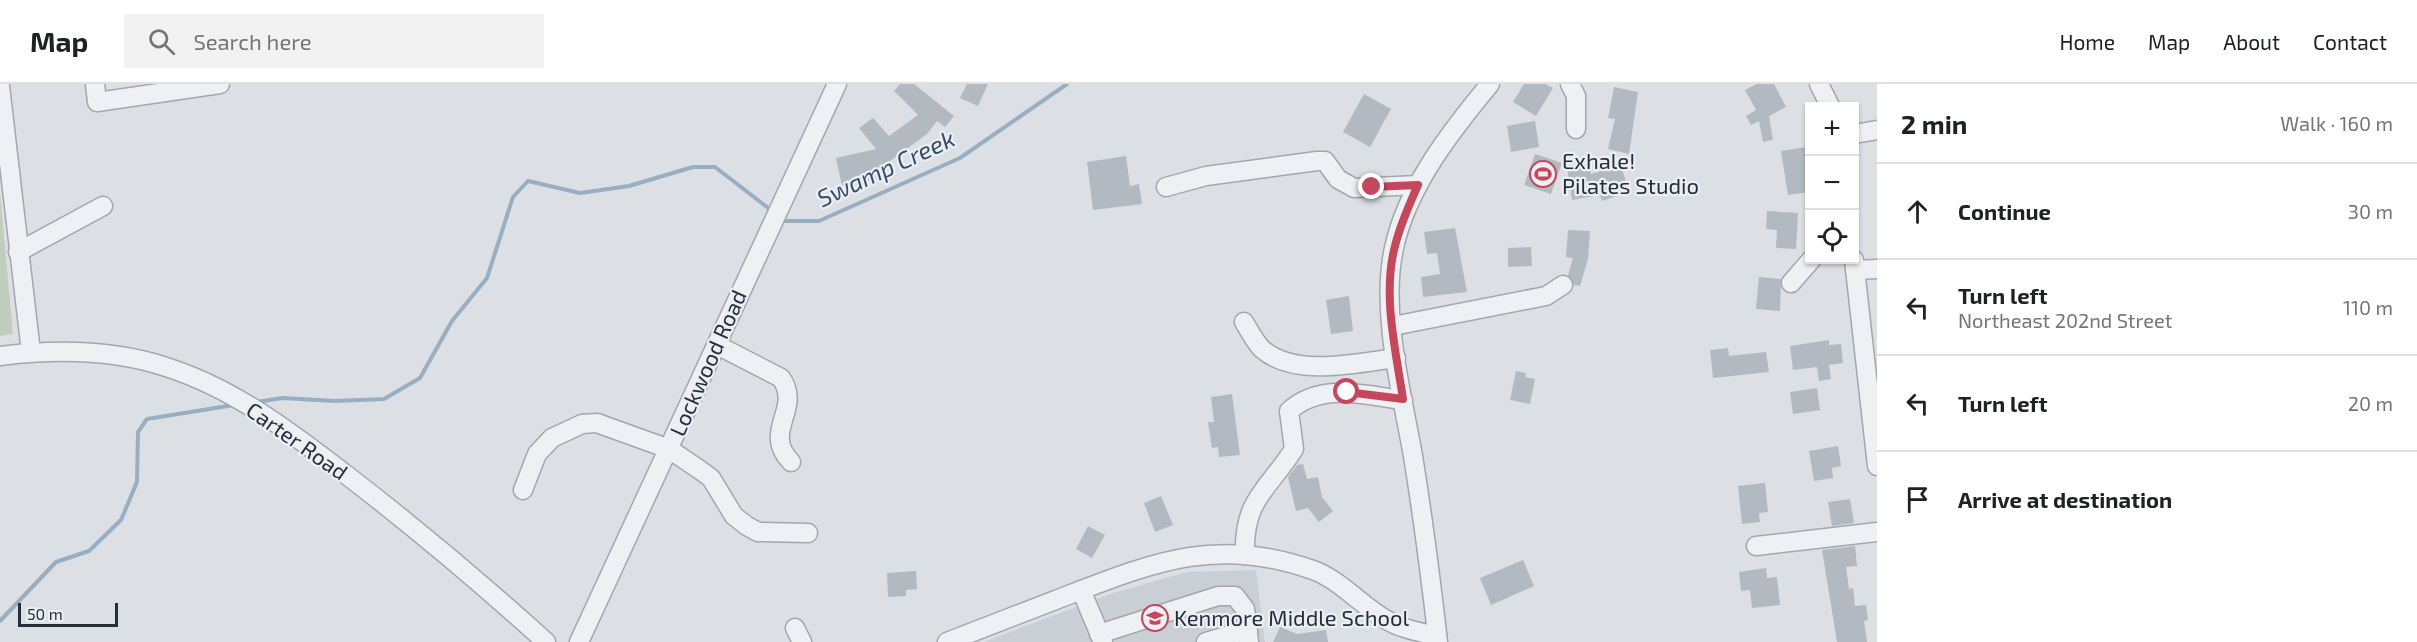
<!DOCTYPE html>
<html lang="en">
<head>
<meta charset="utf-8">
<style>
	body { margin:0; font-family:"Exo 2",sans-serif; background:#f2f2f2; color:#202124 }
	.controls { position:absolute; right:18px; top:18px; display:grid; overflow:hidden; border-radius:0px; box-shadow:0 2px 4px #0004 }
	.controls button { width:54px; height:54px; display:grid; place-items:center; padding:0; border:0; border-bottom:2px solid #e0e0e0; background:#fff; color:#202124; font:30px sans-serif }
	.scale { position:absolute; left:18px; bottom:15px; width:100px; box-sizing:border-box; padding-left:6px; border:3px solid #272e3a; border-top:0; font-size:16px; line-height:21px; white-space:nowrap; color:#272e3a; -webkit-text-stroke:4px #ebeef3; paint-order:stroke }
	.stop { position:absolute; width:18px; height:18px; margin:-14px; border:4px solid #c4475b; border-radius:50%; background:#fff }
	.stop.end { background:#c4475b; border-color:#fff; box-shadow:0 2px 6px #0008 }
	.list { margin:0; padding:0; list-style:none }
	h2 { display:flex; justify-content:space-between; align-items:center; height:78px; margin:0; padding:0 24px; font-size:26px }
	h2 small { font-size:20px; font-weight:400; color:#757577 }
	.list li { display:grid; grid-template-columns:39px 1fr auto; gap:18px; align-items:center; box-sizing:border-box; height:96px; padding:0 24px; border-top:2px solid #e0e0e0 }
	.list b { display:block; font-size:22px; white-space:nowrap }
	.list p { margin:0; font-size:20px; white-space:nowrap; color:#757577 }
	.list em { font-size:20px; font-style:normal; color:#757577 }
	.icon { flex:none; width:33px; height:33px; fill:none; stroke:currentColor; stroke-width:2; stroke-linecap:round; stroke-linejoin:round }
	.map { position:relative; flex:none; width:1877px; height:558px; overflow:hidden }
	header { display:flex; align-items:center; gap:36px; box-sizing:border-box; height:84px; padding:0 30px; background:#fff; border-bottom:2px solid #e0e0e0 }
	header strong { font-size:28px }
	nav { display:flex; gap:33px; margin-inline-start:auto; font-size:21px }
	.search { width:420px; height:54px; background:#f2f2f2; display:flex; align-items:center; gap:15px; box-sizing:border-box; padding:0 21px; border-radius:0px; color:#757577; font-size:22px }
	main { display:flex }
	aside { flex:1; background:#fff }
	.map>svg:first-child { display:block }
</style>
</head>
<body>
<header>
<strong>Map</strong>
<div class="search"><svg class="icon" aria-label="search" viewBox="0 0 24 24"><circle cx="10" cy="10" r="6"/><path d="M15 15l6 6"/></svg>Search here</div>
<nav><a>Home</a><a>Map</a><a>About</a><a>Contact</a></nav>
</header>
<main>
<div class="map">
<svg width="1877" height="558" viewBox="0 0 1877 558">
	<rect width="100%" height="100%" fill="#dce0e5"/>
	<!-- built -->
	<polygon fill="#cacfd6" points="1256,486 1265,558 984,558 1113,509 1187,488"/>
	<!-- green -->
	<polygon fill="#c2cebd" points="0,108 13,250 0,252"/>
	<g fill="none" stroke-linecap="round" stroke-linejoin="round">
		<!-- stream -->
		<g stroke="#98aec3" stroke-width="4">
			<polyline points="780,133 784,137 819,137 960,74 1067,0"/>
			<polyline points="257,318 282,314 335,317 384,315 420,294 452,237 487,194 513,113 528,97 580,109 629,102 693,83 715,83 772,127"/>
			<polyline points="0,537 56,478 89,467 121,436 137,398 138,348 147,335 234,321"/>
		</g>
	</g>
	<!-- building -->
	<g fill="#b3b9c1">
		<polygon points="900,0 914,0 954,32 945,43 937,37 927,50 875,88 876,95 842,102 836,74 876,65 859,44 873,34 889,52 918,31 894,7"/>
		<polygon points="967,0 988,0 978,22 960,14"/>
		<polygon points="1524,0 1545,0 1553,4 1536,32 1513,18"/>
		<polygon points="1757,0 1774,0 1786,23 1769,32 1773,56 1763,58 1759,37 1751,41 1746,32 1756,26 1745,6"/>
		<polygon points="1614,3 1638,8 1629,70 1608,65 1615,35 1608,34"/>
		<polygon points="1364,10 1391,25 1370,63 1343,48"/>
		<polygon points="1535,37 1539,63 1511,68 1507,42"/>
		<polygon points="1806,63 1809,108 1788,111 1781,67"/>
		<polygon points="1535,70 1562,79 1551,110 1524,101"/>
		<polygon points="1126,72 1130,102 1139,100 1142,120 1093,126 1087,78"/>
		<polygon points="1589,80 1591,90 1621,81 1629,108 1602,117 1600,111 1572,116 1567,84"/>
		<polygon points="1767,127 1798,129 1796,165 1776,164 1777,146 1766,145"/>
		<polygon points="1455,144 1467,208 1423,213 1421,193 1440,190 1437,169 1427,170 1424,148"/>
		<polygon points="1568,146 1590,147 1588,175 1580,202 1574,201 1568,191 1573,174 1566,173"/>
		<polygon points="1531,163 1532,182 1508,183 1508,164"/>
		<polygon points="1759,193 1781,195 1780,227 1756,225"/>
		<polygon points="1349,212 1353,247 1331,250 1326,216"/>
		<polygon points="1829,256 1829,261 1841,260 1843,279 1829,281 1831,295 1819,297 1817,283 1793,286 1790,262"/>
		<polygon points="1728,264 1729,272 1766,268 1769,288 1713,294 1710,266"/>
		<polygon points="1516,287 1526,289 1525,293 1535,295 1530,320 1510,316"/>
		<polygon points="1817,304 1820,326 1793,330 1790,308"/>
		<polygon points="1232,310 1240,371 1219,373 1218,363 1212,364 1208,338 1214,338 1211,313"/>
		<polygon points="1838,362 1841,382 1832,384 1833,394 1814,397 1809,367"/>
		<polygon points="1303,380 1307,395 1318,393 1322,413 1333,427 1319,438 1308,424 1296,427 1288,393 1297,381"/>
		<polygon points="1765,399 1768,428 1759,429 1760,438 1742,440 1738,402"/>
		<polygon points="1161,412 1173,441 1155,448 1144,419"/>
		<polygon points="1850,415 1854,439 1832,442 1828,418"/>
		<polygon points="1088,442 1105,451 1092,474 1076,465"/>
		<polygon points="1855,462 1857,482 1846,483 1849,505 1853,504 1855,522 1866,521 1868,536 1864,537 1867,558 1837,558 1822,466"/>
		<polygon points="1523,476 1534,502 1491,521 1480,494"/>
		<polygon points="1766,484 1767,494 1777,493 1780,521 1752,524 1750,506 1741,507 1739,488"/>
		<polygon points="916,487 917,505 906,506 906,512 888,513 887,489"/>
		<polygon points="1280,543 1297,550 1326,546 1328,558 1273,558"/>
	</g>
	<g fill="none" stroke-linecap="round" stroke-linejoin="round">
		<defs>
			<g id="minor">
				<polyline points="95,0 97,18 220,0"/>
				<polyline points="1570,0 1576,12 1576,45"/>
				<polyline points="1819,0 1830,22"/>
				<polyline points="0,2 31,268"/>
				<polyline points="1854,50 1877,46"/>
				<polyline points="1166,103 1206,92 1317,77 1325,77 1338,95 1354,104 1418,101"/>
				<polyline points="18,168 103,122"/>
				<polyline points="1854,176 1877,382"/>
				<polyline points="1855,186 1877,185"/>
				<polyline points="1791,199 1811,176"/>
				<path d="M1244,238C1249,246 1255,258 1262,265C1295,294 1358,279 1396,274"/>
				<polyline points="1393,242 1546,212 1563,201"/>
				<path d="M717,261L781,294C803,325 761,347 791,378"/>
				<path d="M0,272C56,265 112,265 166,283C233,304 289,347 344,389C413,442 481,499 546,558"/>
				<polyline points="523,406 537,370 552,354 582,340 597,339 669,365 700,386 711,394 734,432 747,442 758,448 808,449"/>
				<polyline points="1756,462 1877,448"/>
				<path d="M1245,471C1243,415 1268,406 1294,365L1289,327C1321,298 1364,311 1403,316"/>
				<polyline points="1081,506 1103,558"/>
				<polyline points="795,544 802,558"/>
				<polyline points="1099,550 1218,512 1235,512 1245,525 1249,558"/>
				<polyline points="579,558 837,0"/>
				<path d="M947,558C988,542 1029,526 1071,510C1159,476 1220,453 1313,486C1340,496 1361,521 1385,535C1401,545 1420,548 1437,552"/>
				<polyline points="1206,558 1248,546"/>
				<path d="M1438,558C1431,496 1423,434 1413,372C1402,309 1380,228 1394,164C1407,103 1451,47 1490,0"/>
			</g>
		</defs>
		<!-- minor casing -->
		<use href="#minor" stroke="#a2a7ae" stroke-width="21"/>
		<!-- minor -->
		<use href="#minor" stroke="#eef0f4" stroke-width="18"/>
	</g>
	<g fill="none" stroke-linecap="round" stroke-linejoin="round">
		<!-- route -->
		<path stroke="#c4475b" stroke-width="8" d="M1347,308L1403,315C1396,268 1382,210 1395,162C1400,141 1409,121 1418,101L1372,103"/>
	</g>
	<!-- icons -->
	<defs>
		<symbol id="stadium-ring" viewBox="-11 -11 22 22"><circle r="9.5" fill="#ebeef3" stroke="#c4475b" stroke-width="1.5"/><path d="M0-5a6.5 5 0 1 0 0 10a6.5 5 0 1 0 0-10ZM-3.5-1.8h7v3.6h-7Z" fill="#c4475b"/></symbol>
		<symbol id="school-ring" viewBox="-11 -11 22 22"><circle r="9.5" fill="#ebeef3" stroke="#c4475b" stroke-width="1.5"/><path d="M0-5L7-2L0 1L-7-2ZM-4 1L0 2.5L4 1V4Q0 6-4 4Z" fill="#c4475b"/></symbol>
	</defs>
	<g fill-rule="evenodd">
		<use href="#stadium-ring" x="1528" y="75" width="30" height="30"/>
		<use href="#school-ring" x="1140" y="519" width="30" height="30"/>
	</g>
	<g text-anchor="middle" stroke-width="4.5" stroke-linejoin="round" paint-order="stroke">
		<!-- poi labels -->
		<g font-size="22" fill="#272e3a" stroke="#ebeef3" text-anchor="start">
			<text x="1562" y="85">Exhale!<tspan x="1562" dy="25">Pilates Studio</tspan></text>
			<text x="1174" y="542">Kenmore Middle School</text>
		</g>
		<!-- street labels -->
		<g font-size="22" fill="#272e3a" stroke="#ebeef3">
			<text transform="translate(708 279) rotate(-66)" y="8">Lockwood Road</text>
			<text transform="translate(297 357) rotate(35)" y="8">Carter Road</text>
		</g>
		<!-- water labels -->
		<g font-size="24" font-style="italic" fill="#344d6b" stroke="#ebeef3">
			<text transform="translate(886 85) rotate(-25)" y="8">Swamp Creek</text>
		</g>
	</g>
</svg>
<div class="controls">
<button>+</button>
<button>−</button>
<button><svg class="icon" aria-label="locate" viewBox="0 0 24 24"><circle cx="12" cy="12" r="6"/><path d="M12 2v4M12 18v4M2 12h4M18 12h4"/></svg></button>
</div>
<div class="scale">50 m</div>
<div class="stop" style="left:1347px;top:308px"></div>
<div class="stop end" style="left:1372px;top:103px"></div>
</div>
<aside>
<h2>2 min<small>Walk · 160 m</small></h2>
<ul class="list">
<li><svg class="icon" aria-label="ahead" viewBox="0 0 24 24"><path d="M12 20V5M6 11l6-6 6 6"/></svg><div><b>Continue</b></div><em>30 m</em></li>
<li><svg class="icon" aria-label="left" viewBox="0 0 24 24"><path d="M17 20v-9H6M10 6l-5 5 5 5"/></svg><div><b>Turn left</b><p>Northeast 202nd Street</p></div><em>110 m</em></li>
<li><svg class="icon" aria-label="left" viewBox="0 0 24 24"><path d="M17 20v-9H6M10 6l-5 5 5 5"/></svg><div><b>Turn left</b></div><em>20 m</em></li>
<li><svg class="icon" aria-label="arrive" viewBox="0 0 24 24"><path d="M6 21V4h12l-3 4 3 4H6"/></svg><div><b>Arrive at destination</b></div></li>
</ul>
</aside>
</main>
</body>
</html>
